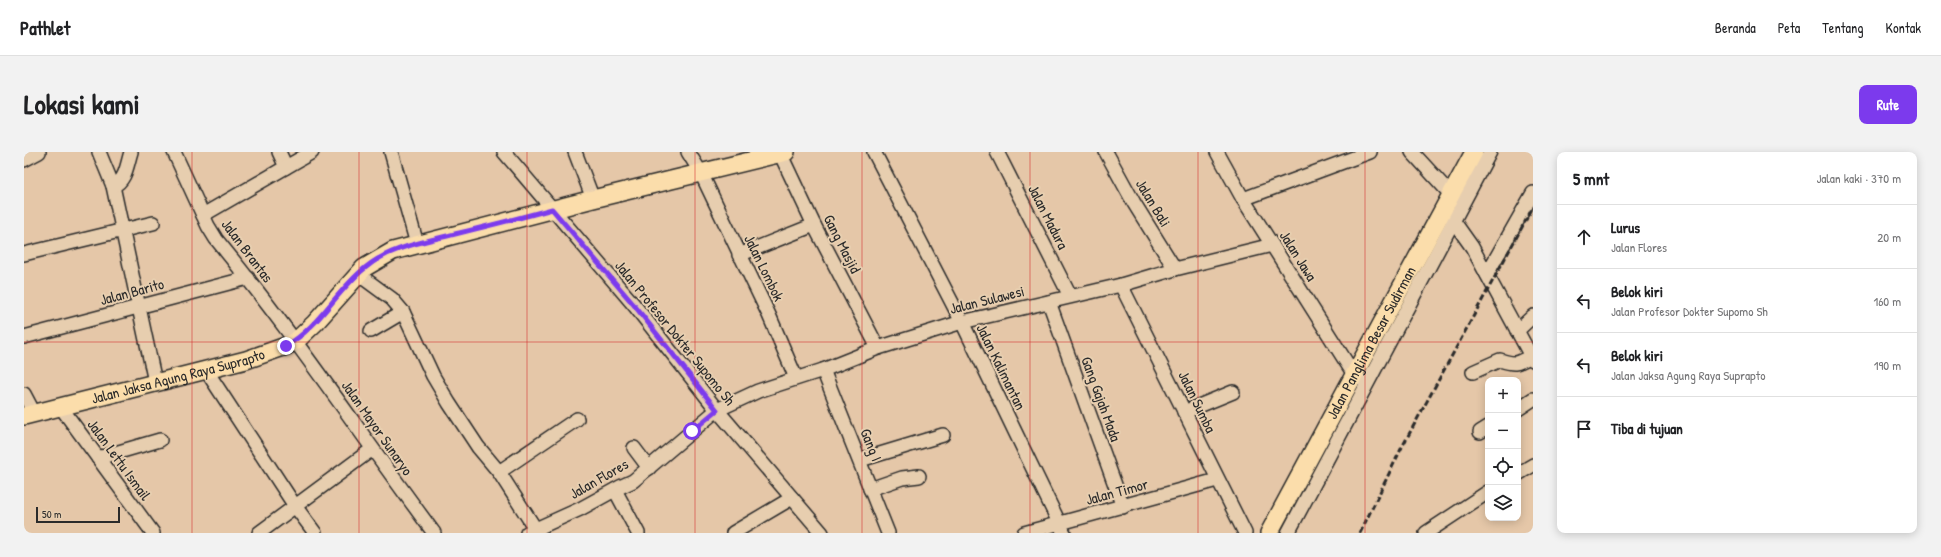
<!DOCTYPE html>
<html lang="id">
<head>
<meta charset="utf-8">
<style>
	body { margin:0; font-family:"Patrick Hand",sans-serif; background:#f2f2f2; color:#202124 }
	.controls { position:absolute; right:12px; bottom:12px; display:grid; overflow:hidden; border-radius:8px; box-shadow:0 2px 10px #0003 }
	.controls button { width:36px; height:36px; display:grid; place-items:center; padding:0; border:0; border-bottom:1px solid #e0e0e0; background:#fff; color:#202124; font:20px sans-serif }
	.scale { position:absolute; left:12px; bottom:10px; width:84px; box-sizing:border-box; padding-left:4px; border:2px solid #2b2b2b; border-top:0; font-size:11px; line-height:14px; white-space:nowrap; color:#2b2b2b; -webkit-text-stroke:3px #e7ceaf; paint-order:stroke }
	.stop { position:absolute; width:12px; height:12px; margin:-9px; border:3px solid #7c3aed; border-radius:50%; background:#fff }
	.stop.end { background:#7c3aed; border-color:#fff; box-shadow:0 1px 4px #0008 }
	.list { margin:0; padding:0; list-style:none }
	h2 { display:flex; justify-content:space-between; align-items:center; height:52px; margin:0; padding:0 16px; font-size:17px }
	h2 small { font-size:13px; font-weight:400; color:#757577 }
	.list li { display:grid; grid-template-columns:26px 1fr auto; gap:12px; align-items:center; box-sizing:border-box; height:64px; padding:0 16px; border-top:1px solid #e0e0e0 }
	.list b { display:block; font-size:15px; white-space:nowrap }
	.list p { margin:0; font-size:13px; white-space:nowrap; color:#757577 }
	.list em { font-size:13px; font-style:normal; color:#757577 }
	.icon { flex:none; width:22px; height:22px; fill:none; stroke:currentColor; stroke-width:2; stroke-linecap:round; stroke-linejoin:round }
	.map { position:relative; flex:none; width:1509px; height:381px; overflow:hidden; border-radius:8px }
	header { display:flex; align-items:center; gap:24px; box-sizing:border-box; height:56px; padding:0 20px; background:#fff; border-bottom:1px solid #e0e0e0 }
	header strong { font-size:19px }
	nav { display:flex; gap:22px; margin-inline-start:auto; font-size:14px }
	.intro { display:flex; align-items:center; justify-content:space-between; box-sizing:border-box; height:96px; padding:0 24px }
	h1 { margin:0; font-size:28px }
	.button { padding:10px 18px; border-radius:8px; background:#7c3aed; color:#fff; font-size:14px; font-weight:700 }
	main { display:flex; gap:24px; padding:0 24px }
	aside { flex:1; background:#fff; border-radius:8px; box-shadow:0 2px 10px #0003 }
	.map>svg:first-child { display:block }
</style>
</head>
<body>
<header>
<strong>Pathlet</strong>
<nav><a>Beranda</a><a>Peta</a><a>Tentang</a><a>Kontak</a></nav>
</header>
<div class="intro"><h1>Lokasi kami</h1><a class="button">Rute</a></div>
<main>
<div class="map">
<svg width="1509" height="381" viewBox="0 0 1509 381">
	<rect width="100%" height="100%" fill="#e5c7a8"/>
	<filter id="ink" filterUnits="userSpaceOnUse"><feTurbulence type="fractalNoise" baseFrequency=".025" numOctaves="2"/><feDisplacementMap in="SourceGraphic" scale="8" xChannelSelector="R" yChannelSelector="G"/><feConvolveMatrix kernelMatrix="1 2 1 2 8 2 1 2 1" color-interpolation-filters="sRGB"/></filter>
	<g filter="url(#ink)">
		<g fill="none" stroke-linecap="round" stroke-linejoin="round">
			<defs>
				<g id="minor">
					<polyline points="75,0 89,34 131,230"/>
					<path d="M150,0L184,74L192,87C270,182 337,283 410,381"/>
					<polyline points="255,0 262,15"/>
					<polyline points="367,0 393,92"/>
					<polyline points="480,0 610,153 693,258 798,381"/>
					<polyline points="551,0 569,47"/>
					<polyline points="664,0 677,21 745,163 772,226"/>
					<polyline points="850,0 938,170 1040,381"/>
					<polyline points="973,0 1046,144"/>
					<polyline points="1082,0 1110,51 1151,117"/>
					<polyline points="1193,0 1219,47 1331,224 1335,227"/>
					<polyline points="1388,0 1433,49"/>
					<polyline points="756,1 790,73 854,196"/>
					<polyline points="0,8 15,0"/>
					<path d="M89,34C102,29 103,12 107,0"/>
					<polyline points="1219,47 1346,0"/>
					<polyline points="179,63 288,0"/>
					<polyline points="1426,64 1448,95 1509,208"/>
					<polyline points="0,102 129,71"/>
					<polyline points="715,103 790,73"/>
					<polyline points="334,122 368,147 379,160 409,224 425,251 454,295 475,320 514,381"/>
					<polyline points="1463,122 1509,41"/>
					<polyline points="1097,133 1221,381"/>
					<polyline points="1025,150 1099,355"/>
					<polyline points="347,179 379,160"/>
					<polyline points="1493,179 1509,164"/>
					<polyline points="0,185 224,126"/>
					<polyline points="182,218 271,354 291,381"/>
					<polyline points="799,218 864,381"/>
					<path d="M1449,220L1476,208C1491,213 1493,212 1507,204"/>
					<polyline points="0,242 10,261"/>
					<polyline points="36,254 129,381"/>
					<polyline points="1494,257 1509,247"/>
					<polyline points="1160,260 1209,240"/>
					<polyline points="1456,280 1464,275"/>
					<polyline points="610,296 625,316"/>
					<polyline points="74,306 136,288"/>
					<polyline points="836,308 919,283"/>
					<polyline points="475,320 553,267"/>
					<polyline points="1494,322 1509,313"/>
					<polyline points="846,337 878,326 895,324"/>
					<polyline points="591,338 614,381"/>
					<polyline points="235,381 347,298"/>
					<polyline points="503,381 556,357 596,335 609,329 693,258 734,239 799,218 854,196 938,170 1097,133 1151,117 1248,93"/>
					<polyline points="709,381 768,346"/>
					<polyline points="1000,381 1193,328"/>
					<polyline points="1264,381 1466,0"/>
					<polyline points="1402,381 1464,340"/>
				</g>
				<g id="major">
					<path id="s1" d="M0,264L222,208L262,194L272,189L291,171L340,116L369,99L569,47L762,0"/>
					<path id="s2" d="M1245,381L1450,0"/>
				</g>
			</defs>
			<!-- minor casing -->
			<use href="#minor" stroke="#2b2b2b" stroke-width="16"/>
			<!-- major casing -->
			<use href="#major" stroke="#2b2b2b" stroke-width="20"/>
			<!-- minor -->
			<use href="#minor" stroke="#e7ceaf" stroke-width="13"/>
			<!-- major -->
			<use href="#major" stroke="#fbddab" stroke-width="17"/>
			<!-- rail -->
			<polyline stroke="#2b2b2b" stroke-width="3" stroke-dasharray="6 3" stroke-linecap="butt" points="1336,381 1378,295 1509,55"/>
		</g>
	</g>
	<g fill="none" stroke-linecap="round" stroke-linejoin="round" filter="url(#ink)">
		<!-- route -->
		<path stroke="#7c3aed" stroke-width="5" d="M262,194C295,175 312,139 341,116C366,95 400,90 431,82C464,74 496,66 528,57L610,153L693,258L668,279"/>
	</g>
	<!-- grid -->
	<path fill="none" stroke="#d62828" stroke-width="1" stroke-opacity="0.55" d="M168,0V381M335,0V381M503,0V381M671,0V381M838,0V381M1006,0V381M1174,0V381M1341,0V381M0,190H1509"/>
	<g text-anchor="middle" stroke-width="4" stroke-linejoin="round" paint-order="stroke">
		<!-- street labels -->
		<g font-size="15" fill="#2b2b2b" stroke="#e7ceaf">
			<text transform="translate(1129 51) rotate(59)" y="5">Jalan Bali</text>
			<text transform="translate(1024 65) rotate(63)" y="5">Jalan Madura</text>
			<text transform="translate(818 92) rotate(63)" y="5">Gang Masjid</text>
			<text transform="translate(223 99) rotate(53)" y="5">Jalan Brantas</text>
			<text transform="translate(1274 104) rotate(58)" y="5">Jalan Jawa</text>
			<text transform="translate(740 116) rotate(64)" y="5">Jalan Lombok</text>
			<text transform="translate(108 140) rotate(-15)" y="5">Jalan Barito</text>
			<text transform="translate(963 148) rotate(-14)" y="5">Jalan Sulawesi</text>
			<text transform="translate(651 181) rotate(51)" y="5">Jalan Profesor Dokter Supomo Sh</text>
			<text dy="5" stroke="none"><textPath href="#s2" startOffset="216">Jalan Panglima Besar Sudirman</textPath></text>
			<text transform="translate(977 215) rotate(64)" y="5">Jalan Kalimantan</text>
			<text dy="5" stroke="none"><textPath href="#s1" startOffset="159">Jalan Jaksa Agung Raya Suprapto</textPath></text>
			<text transform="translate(1077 247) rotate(70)" y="5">Gang Gajah Mada</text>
			<text transform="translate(1173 250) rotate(64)" y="5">Jalan Sumba</text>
			<text transform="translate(353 276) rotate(55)" y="5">Jalan Mayor Sunaryo</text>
			<text transform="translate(847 293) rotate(68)" y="5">Gang I</text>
			<text transform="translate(95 308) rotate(54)" y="5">Jalan Lettu Ismail</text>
			<text transform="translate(575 327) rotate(-30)" y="5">Jalan Flores</text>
			<text transform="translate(1093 340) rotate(-15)" y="5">Jalan Timor</text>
		</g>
	</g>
</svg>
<div class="controls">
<button>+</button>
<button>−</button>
<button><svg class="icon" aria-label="locate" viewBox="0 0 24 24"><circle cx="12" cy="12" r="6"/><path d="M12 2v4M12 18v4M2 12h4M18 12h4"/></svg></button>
<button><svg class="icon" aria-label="layers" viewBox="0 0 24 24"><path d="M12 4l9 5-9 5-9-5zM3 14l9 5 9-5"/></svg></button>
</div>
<div class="scale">50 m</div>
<div class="stop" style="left:668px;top:279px"></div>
<div class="stop end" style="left:262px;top:194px"></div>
</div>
<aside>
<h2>5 mnt<small>Jalan kaki · 370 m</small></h2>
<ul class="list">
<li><svg class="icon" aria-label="ahead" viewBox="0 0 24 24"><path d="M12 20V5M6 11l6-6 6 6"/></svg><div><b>Lurus</b><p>Jalan Flores</p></div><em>20 m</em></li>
<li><svg class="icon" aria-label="left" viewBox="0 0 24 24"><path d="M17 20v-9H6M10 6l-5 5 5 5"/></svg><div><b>Belok kiri</b><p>Jalan Profesor Dokter Supomo Sh</p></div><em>160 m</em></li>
<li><svg class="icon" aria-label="left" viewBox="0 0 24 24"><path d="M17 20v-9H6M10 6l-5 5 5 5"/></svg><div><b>Belok kiri</b><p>Jalan Jaksa Agung Raya Suprapto</p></div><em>190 m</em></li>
<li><svg class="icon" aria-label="arrive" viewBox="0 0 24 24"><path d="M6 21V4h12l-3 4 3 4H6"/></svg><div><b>Tiba di tujuan</b></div></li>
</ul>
</aside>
</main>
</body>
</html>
